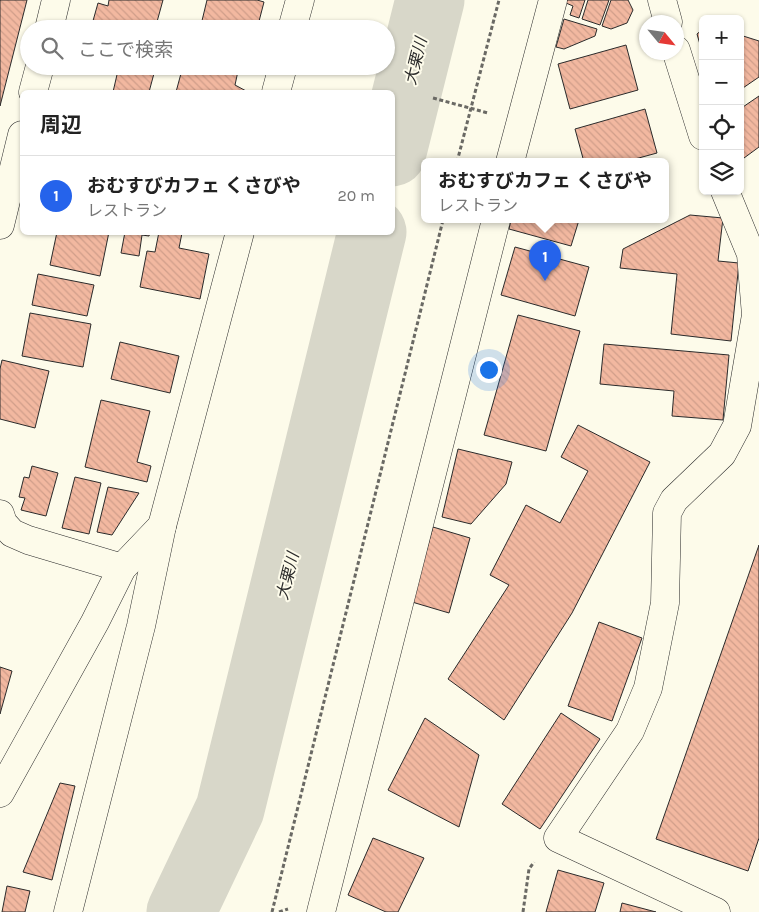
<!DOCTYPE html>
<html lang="ja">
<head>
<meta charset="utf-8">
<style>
	body { margin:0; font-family:Karla,"Noto Sans JP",sans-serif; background:#f6f6f6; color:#222 }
	.controls { position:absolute; right:15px; top:15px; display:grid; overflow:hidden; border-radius:8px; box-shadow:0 1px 4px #0004 }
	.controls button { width:45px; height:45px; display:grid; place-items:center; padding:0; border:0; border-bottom:1px solid #e0e0e0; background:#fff; color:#222; font:25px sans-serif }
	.compass { position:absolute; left:639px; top:15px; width:45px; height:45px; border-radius:50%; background:#fff; box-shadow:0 1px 4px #0004; rotate:119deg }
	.you { position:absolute; left:488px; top:369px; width:18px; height:18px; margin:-12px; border:4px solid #fff; border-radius:50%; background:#1a73e8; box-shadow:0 0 0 8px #1a73e833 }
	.badge { display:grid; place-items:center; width:32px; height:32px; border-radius:50%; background:#2563eb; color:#fff; font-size:16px; font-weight:700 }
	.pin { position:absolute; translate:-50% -41px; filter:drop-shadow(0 1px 2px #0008) }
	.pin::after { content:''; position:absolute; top:26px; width:18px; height:15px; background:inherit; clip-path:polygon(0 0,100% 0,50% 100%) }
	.popup { position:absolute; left:421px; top:158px; width:248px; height:65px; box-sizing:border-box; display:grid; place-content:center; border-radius:8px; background:#fff; filter:drop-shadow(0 1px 4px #0005); font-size:16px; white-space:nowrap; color:#767676 }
	.popup b { font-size:19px; color:#222 }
	.popup::after { content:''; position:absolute; left:50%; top:100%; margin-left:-10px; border:10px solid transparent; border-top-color:#fff }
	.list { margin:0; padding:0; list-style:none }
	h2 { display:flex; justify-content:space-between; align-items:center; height:65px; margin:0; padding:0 20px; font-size:21px }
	h2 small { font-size:16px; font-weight:400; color:#767676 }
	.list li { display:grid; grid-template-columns:32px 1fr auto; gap:15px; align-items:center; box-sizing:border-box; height:80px; padding:0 20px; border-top:1px solid #e0e0e0 }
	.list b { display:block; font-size:19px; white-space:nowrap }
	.list p { margin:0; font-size:16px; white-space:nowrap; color:#767676 }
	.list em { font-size:16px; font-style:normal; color:#767676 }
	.icon { flex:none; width:28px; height:28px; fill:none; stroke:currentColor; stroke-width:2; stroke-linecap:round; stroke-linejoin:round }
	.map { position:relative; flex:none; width:759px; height:912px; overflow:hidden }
	.search { position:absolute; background:#fff; box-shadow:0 1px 4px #0004; left:20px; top:20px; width:375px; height:55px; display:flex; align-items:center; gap:12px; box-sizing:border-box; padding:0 18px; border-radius:28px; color:#767676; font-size:19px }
	.panel { position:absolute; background:#fff; box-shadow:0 1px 4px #0004; left:20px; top:90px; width:375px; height:145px; border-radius:8px }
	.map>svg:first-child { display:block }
</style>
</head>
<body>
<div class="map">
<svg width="759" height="912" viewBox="0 0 759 912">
	<defs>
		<pattern id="building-back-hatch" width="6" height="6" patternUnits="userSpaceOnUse" patternTransform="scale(1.25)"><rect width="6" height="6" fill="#f2b8a0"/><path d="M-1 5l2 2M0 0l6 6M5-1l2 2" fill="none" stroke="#d09e8a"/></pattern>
	</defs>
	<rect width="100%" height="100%" fill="#fdfbea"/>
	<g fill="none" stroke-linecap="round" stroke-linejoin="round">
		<!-- river -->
		<g stroke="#d8d7c9" stroke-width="69">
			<polyline points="392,152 430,0"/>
			<polyline points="181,912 230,809 372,232"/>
		</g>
	</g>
	<!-- building -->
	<g fill="url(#building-back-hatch)" stroke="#2b2b2b">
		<polygon points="0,0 27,0 0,106"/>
		<polygon points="109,0 163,0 155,29 91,28 98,3 108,6"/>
		<polygon points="207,0 257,0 264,2 257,29 200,29"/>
		<polygon points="567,0 585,0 579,18 570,15 573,6 566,3"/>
		<polygon points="588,0 609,0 600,25 582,19"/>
		<polygon points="611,0 628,0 633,10 627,23 611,29 602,26"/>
		<polygon points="564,19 597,29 595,36 564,49 556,47"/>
		<polygon points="703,29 703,55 697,34"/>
		<polygon points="740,35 759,41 759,77 740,90"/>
		<polygon points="626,45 638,90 570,109 558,64"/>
		<polygon points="119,66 156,66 149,92 113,92"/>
		<polygon points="183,66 217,66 238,71 235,85 248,92 176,92"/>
		<polygon points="759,96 759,147 744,158 740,153 740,109"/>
		<polygon points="645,109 657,153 624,162 584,162 575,129"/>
		<polygon points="690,215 723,218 718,261 739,263 731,341 671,334 677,274 620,268 623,249"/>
		<polygon points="511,220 579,220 571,246 509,229"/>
		<polygon points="57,232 109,232 100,276 50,265"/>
		<polygon points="125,232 150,232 149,236 142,235 139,256 121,253"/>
		<polygon points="159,232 182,233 179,248 209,254 200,299 140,287 147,251 155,252"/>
		<polygon points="515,247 589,267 575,316 501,295"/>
		<polygon points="38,274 94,285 87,316 32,305"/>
		<polygon points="30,313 91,324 83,367 22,356"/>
		<polygon points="518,315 580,331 546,451 484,435"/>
		<polygon points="120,342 179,356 170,393 111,379"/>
		<polygon points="604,344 729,355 723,420 672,416 674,391 600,384"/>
		<polygon points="2,360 49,371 35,428 0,419 0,369"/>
		<polygon points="101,400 150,411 137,462 151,466 147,482 85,467"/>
		<polygon points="578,425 650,462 572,613 504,720 448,679 509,585 490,575 526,505 560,523 588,471 561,457"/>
		<polygon points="458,449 512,462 506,484 471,524 442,517"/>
		<polygon points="32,466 58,473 46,516 21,510 25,498 19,497 24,477 29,478"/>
		<polygon points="75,477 101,483 89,534 62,528"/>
		<polygon points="108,487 139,493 112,535 97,532"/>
		<polygon points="433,527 470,538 449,613 412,602"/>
		<polygon points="759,545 759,838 748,871 656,839"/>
		<polygon points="599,622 642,638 612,721 568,706"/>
		<polygon points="0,667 12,671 0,714"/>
		<polygon points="561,713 600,739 540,829 502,804"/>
		<polygon points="425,718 479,755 459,827 388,790"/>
		<polygon points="60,783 75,786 52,880 23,872"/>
		<polygon points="373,838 424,858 398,912 386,912 348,895"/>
		<polygon points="558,870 604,883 595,912 546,912"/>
		<polygon points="7,886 30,891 25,912 2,912"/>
		<polygon points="622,903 656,912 620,912"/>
	</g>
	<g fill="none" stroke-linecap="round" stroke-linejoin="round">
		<defs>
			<g id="street">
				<polyline points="662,0 668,22"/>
				<polyline points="49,29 56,0"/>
				<polyline points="292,29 300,0"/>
				<polyline points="676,50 703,136"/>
				<polyline points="33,92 40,66"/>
				<polyline points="276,92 283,66"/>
				<polyline points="510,162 553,0"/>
				<polyline points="0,225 22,135"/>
				<polyline points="0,514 3,523 12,533 28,540 122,568"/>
				<polyline points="0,793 95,622 122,568 162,526"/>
				<polyline points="68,912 141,626 162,526 240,232"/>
				<polyline points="321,912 496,220"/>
				<polyline points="716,912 558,838 630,731 648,688 665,603 667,513 674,500 722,454 737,426 756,315 751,254 725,191"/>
			</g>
		</defs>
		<!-- street casing -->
		<use href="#street" stroke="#2b2b2b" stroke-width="29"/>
		<!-- path -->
		<g stroke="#6a6964" stroke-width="3" stroke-dasharray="4 2.5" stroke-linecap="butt">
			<polyline points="433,98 488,113"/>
			<polyline points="457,162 499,0"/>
			<polyline points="272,912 443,220"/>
			<polyline points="279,912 288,909"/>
			<polyline points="523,912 529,869 534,862"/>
		</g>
		<!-- street -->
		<use href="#street" stroke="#fdfbea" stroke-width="28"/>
	</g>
	<g text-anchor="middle" stroke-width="4" stroke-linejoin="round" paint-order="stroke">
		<!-- water labels -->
		<g font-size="16" font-style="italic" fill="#2b2b2b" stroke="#fdfbea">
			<text transform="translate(415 61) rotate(-76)" y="6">大栗川</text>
			<text transform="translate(287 576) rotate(-76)" y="6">大栗川</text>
		</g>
	</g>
</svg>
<div class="controls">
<button>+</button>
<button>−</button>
<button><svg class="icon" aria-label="locate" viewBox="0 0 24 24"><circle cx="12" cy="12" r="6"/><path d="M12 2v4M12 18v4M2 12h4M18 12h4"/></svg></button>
<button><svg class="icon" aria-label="layers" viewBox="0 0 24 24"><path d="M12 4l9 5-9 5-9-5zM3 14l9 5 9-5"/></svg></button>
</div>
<svg class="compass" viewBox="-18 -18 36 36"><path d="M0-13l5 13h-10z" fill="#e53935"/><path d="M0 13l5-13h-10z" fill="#767676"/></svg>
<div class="you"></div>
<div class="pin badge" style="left:545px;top:281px">1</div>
<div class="popup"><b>おむすびカフェ くさびや</b>レストラン</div>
<div class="search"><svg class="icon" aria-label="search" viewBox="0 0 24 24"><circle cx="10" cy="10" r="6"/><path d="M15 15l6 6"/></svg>ここで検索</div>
<section class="panel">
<h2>周辺<small></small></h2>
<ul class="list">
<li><span class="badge">1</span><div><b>おむすびカフェ くさびや</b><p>レストラン</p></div><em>20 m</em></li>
</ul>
</section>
</div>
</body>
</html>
